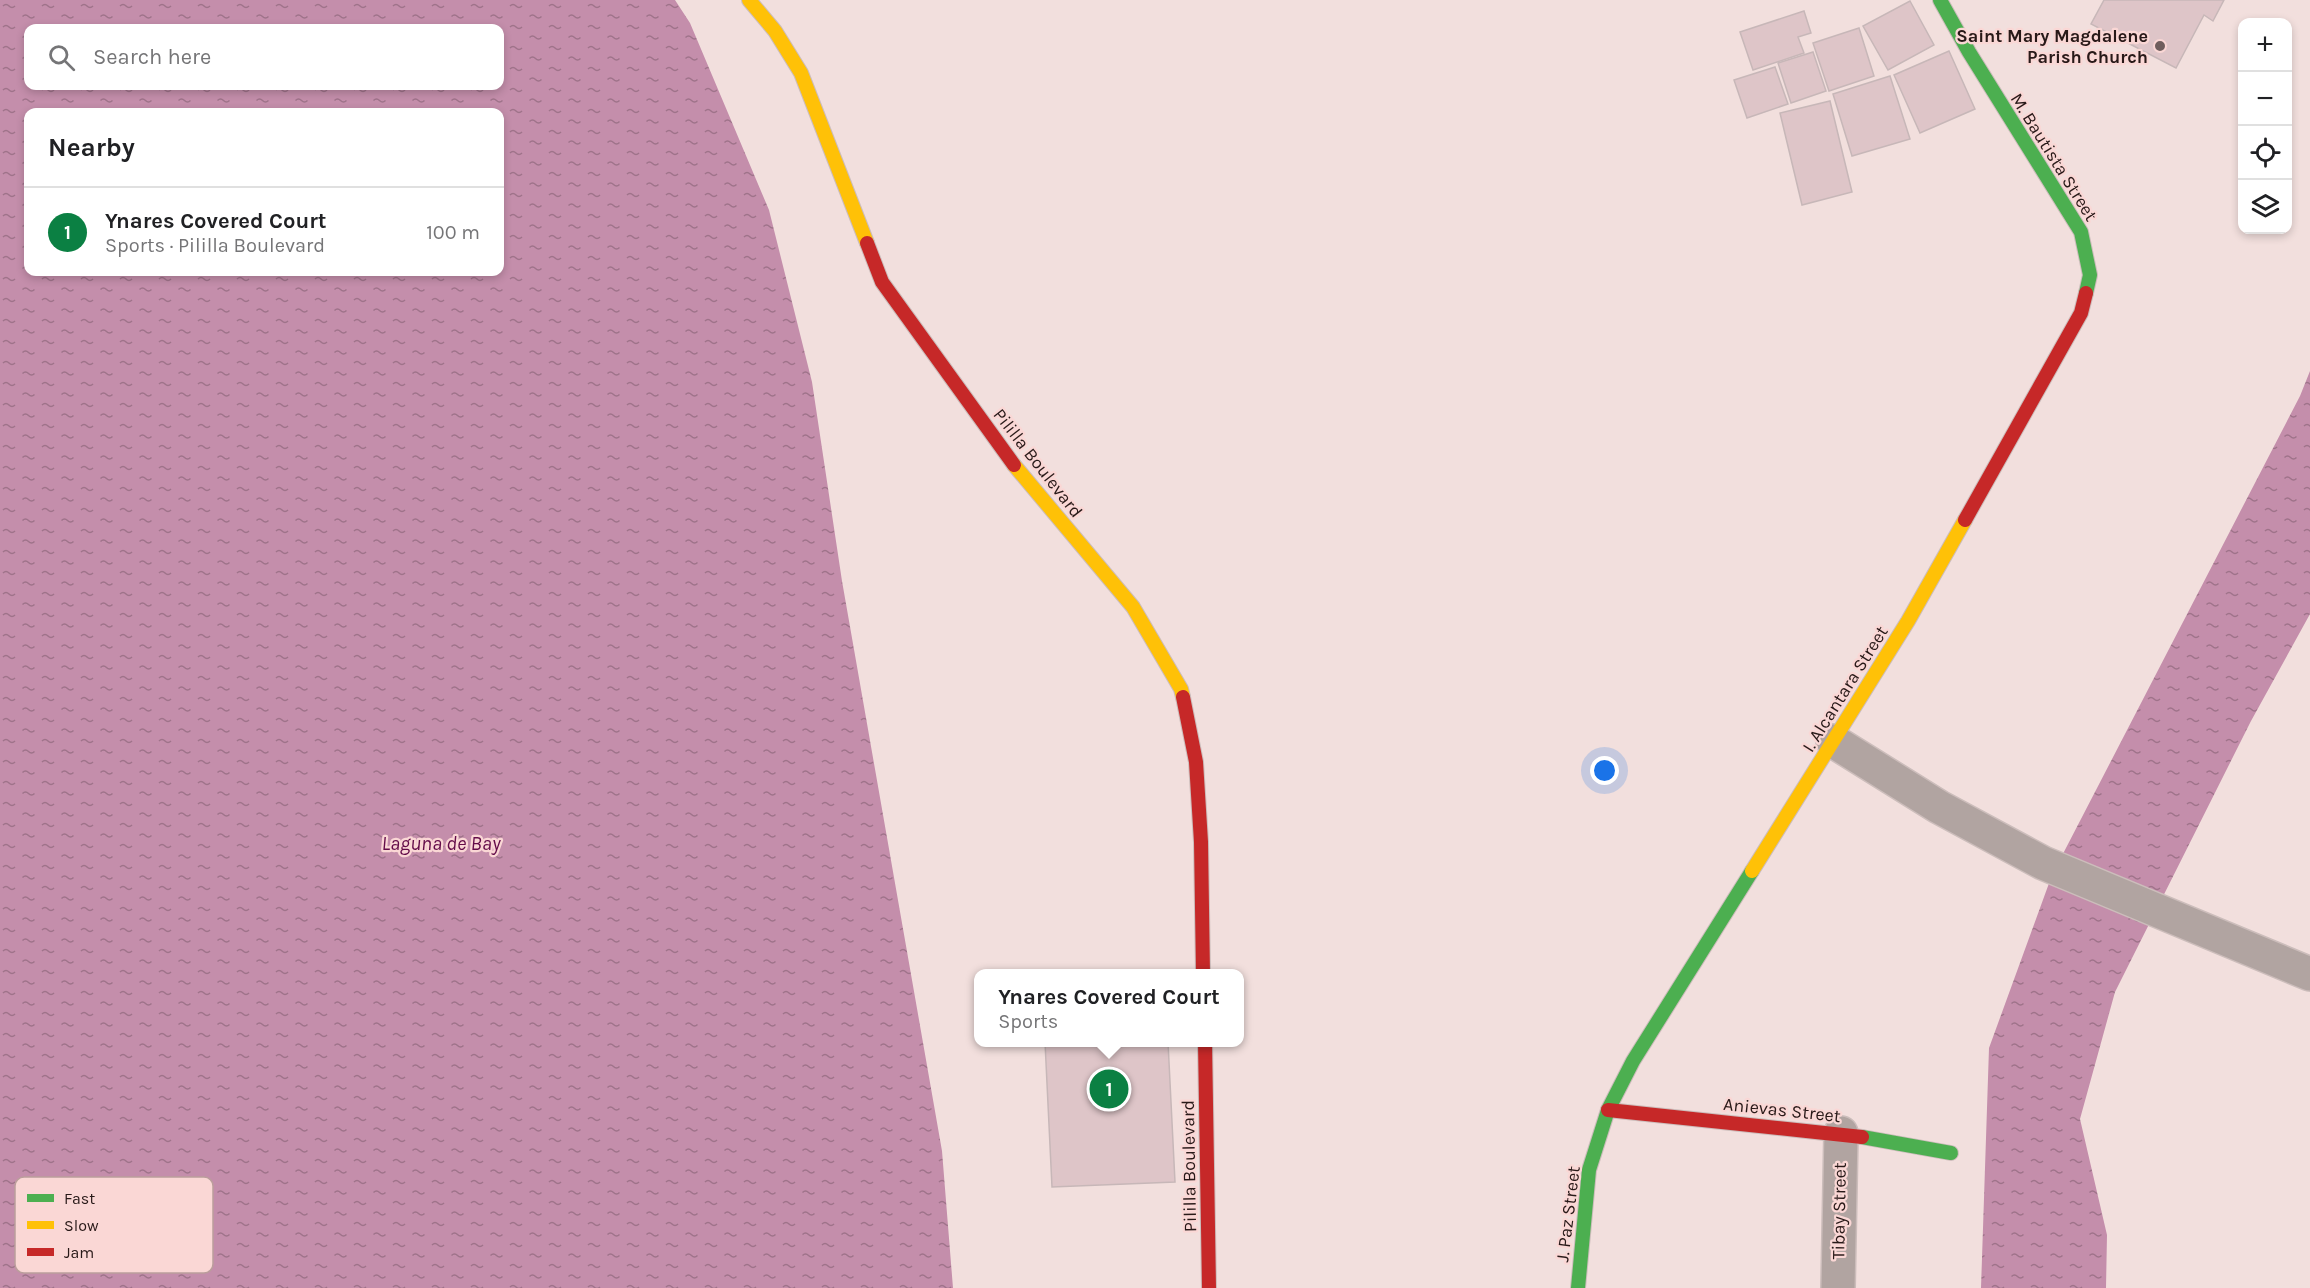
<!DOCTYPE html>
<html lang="en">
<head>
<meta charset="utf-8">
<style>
	body { margin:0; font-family:Karla,sans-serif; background:#f6f6f6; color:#202124 }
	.controls { position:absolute; right:18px; top:18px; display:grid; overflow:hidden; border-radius:12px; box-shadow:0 3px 9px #0003 }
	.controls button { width:54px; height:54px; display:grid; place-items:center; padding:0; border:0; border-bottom:2px solid #e0e0e0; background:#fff; color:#202124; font:30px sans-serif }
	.you { position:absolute; left:1605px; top:771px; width:21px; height:21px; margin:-15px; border:4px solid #fff; border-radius:50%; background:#1a73e8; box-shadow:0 0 0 9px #1a73e833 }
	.badge { display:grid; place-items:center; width:39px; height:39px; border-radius:50%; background:#0b8043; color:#fff; font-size:20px; font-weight:700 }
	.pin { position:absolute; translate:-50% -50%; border:3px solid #fff; box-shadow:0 2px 6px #0006 }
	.popup { position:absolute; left:974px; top:969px; width:270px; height:78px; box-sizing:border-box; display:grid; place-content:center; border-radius:12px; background:#fff; filter:drop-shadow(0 2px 4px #0005); font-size:20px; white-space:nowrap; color:#757577 }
	.popup b { font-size:22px; color:#202124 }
	.popup::after { content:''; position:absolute; left:50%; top:100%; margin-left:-12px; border:12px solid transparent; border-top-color:#fff }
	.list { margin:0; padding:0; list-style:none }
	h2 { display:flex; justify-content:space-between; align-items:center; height:78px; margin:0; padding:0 24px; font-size:26px }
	h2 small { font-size:20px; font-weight:400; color:#757577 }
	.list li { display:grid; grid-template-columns:39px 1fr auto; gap:18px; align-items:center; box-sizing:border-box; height:90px; padding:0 24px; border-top:2px solid #e0e0e0 }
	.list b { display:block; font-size:22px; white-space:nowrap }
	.list p { margin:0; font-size:20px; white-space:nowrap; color:#757577 }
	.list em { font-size:20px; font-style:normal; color:#757577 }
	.icon { flex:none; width:33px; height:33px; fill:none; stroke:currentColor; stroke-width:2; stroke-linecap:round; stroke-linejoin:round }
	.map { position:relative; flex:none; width:2310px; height:1288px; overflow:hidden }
	.search { position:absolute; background:#fff; box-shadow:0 3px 9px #0003; left:24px; top:24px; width:480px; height:66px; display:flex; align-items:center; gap:15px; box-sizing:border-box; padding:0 21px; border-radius:12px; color:#757577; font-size:22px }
	.panel { position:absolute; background:#fff; box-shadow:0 3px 9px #0003; left:24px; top:108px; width:480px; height:168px; border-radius:12px }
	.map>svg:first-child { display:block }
</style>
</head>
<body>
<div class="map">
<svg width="2310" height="1288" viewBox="0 0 2310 1288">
	<defs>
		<pattern id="water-ripples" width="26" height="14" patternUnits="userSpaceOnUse" patternTransform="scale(1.5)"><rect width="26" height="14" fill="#c48eab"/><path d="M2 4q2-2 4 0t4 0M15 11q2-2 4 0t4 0" fill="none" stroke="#9f738a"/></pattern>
	</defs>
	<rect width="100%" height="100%" fill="#f2dfdd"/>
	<!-- water -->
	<g fill="url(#water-ripples)" fill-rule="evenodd">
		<path d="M0,0H675L690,23L769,210L812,382L842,581L942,1151L953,1288H0ZM28,28H500V86H28ZM28,112H500V272H28Z"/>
		<polygon points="2310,371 2310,614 2251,721 2115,992 2080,1119 2107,1235 2106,1288 1981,1288 1989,1048 2052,875 2300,396"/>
	</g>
	<!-- building -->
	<g fill="#dec5c8" stroke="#c7b7b8" stroke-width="1.5">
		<polygon points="2104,0 2224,0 2213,21 2204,15 2176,68 2091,24"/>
		<polygon points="1910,1 1934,45 1888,70 1863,26"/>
		<polygon points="1804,11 1811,33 1798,37 1804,53 1753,70 1740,32"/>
		<polygon points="1859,28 1874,76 1829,91 1813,43"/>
		<polygon points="1949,51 1975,109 1920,133 1894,75"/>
		<polygon points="1813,52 1826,91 1791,103 1778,63"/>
		<polygon points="1775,67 1788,104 1747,118 1734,80"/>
		<polygon points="1890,76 1910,139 1852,156 1833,94"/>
		<polygon points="1830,101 1852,192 1802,205 1780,113"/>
		<polygon points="1045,1042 1168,1042 1175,1182 1052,1187"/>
	</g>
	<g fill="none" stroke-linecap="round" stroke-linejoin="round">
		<defs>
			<g id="street">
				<polyline points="1833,741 1939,807 2043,863 2310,974"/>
				<polyline points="1838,1288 1841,1133"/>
			</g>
			<g id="fast">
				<polyline points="1940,0 1969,52 2081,232 2090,275 2086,293"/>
				<polyline points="1862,1137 1951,1153"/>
				<polyline points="1578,1288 1589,1170 1608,1110 1633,1061 1752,871"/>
			</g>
			<g id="slow">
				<polyline points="749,0 775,31 801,73 867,243"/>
				<polyline points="1014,465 1133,607 1181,689 1183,697"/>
				<polyline points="1752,871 1908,621 1965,520"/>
			</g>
			<g id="jam">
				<polyline points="867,243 882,282 1014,465"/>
				<polyline points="1965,520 2081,313 2086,293"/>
				<polyline points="1183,697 1196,762 1201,842 1203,974"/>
				<polyline points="1205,1042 1209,1288"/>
				<polyline points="1608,1110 1862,1137"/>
			</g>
		</defs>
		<!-- street casing -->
		<use href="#street" stroke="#ccbdbb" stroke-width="36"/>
		<!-- fast casing -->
		<use href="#fast" stroke="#ccbdbb" stroke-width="16"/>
		<!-- slow casing -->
		<use href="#slow" stroke="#ccbdbb" stroke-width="16"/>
		<!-- jam casing -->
		<use href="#jam" stroke="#ccbdbb" stroke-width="16"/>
		<!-- street -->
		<use href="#street" stroke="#b1a4a1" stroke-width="33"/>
		<!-- fast -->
		<use href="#fast" stroke="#4caf50" stroke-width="14"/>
		<!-- slow -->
		<use href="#slow" stroke="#ffc107" stroke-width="14"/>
		<!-- jam -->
		<use href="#jam" stroke="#c62828" stroke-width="14"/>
	</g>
	<!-- markers -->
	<circle fill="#6f5e5d" stroke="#fad7d5" stroke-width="2" cx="2160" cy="46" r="6"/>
	<g text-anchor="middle" stroke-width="4.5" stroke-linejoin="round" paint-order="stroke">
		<!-- poi labels -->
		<g font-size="18" font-weight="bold" fill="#281918" stroke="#fad7d5" text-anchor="end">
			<text x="2148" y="42">Saint Mary Magdalene<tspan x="2148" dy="21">Parish Church</tspan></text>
		</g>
		<!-- street labels -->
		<g font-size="18" fill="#281918" stroke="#fad7d5">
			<text transform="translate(2054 157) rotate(58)" y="6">M. Bautista Street</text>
			<text transform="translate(1038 463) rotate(52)" y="6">Pililla Boulevard</text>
			<text transform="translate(1845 689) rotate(-58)" y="6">I. Alcantara Street</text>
			<text transform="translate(1782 1110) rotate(6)" y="6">Anievas Street</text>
			<text transform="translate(1189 1166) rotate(-91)" y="6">Pililla Boulevard</text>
			<text transform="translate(1839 1211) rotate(-89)" y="6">Tibay Street</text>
			<text transform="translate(1568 1214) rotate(-83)" y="6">J. Paz Street</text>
		</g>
		<!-- water labels -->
		<g font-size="20" font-style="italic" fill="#630b49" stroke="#fad7d5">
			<text x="441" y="850">Laguna de Bay</text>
		</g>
	</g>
	<!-- legend -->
	<rect x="15" y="1177" width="198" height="96" rx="9" fill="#fad7d5" stroke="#bb9e9c" stroke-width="1.5"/>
	<rect x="27" y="1194" width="27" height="8" fill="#4caf50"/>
	<rect x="27" y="1221" width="27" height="8" fill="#ffc107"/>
	<rect x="27" y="1248" width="27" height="8" fill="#c62828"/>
	<g font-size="16" fill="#281918">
		<text x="64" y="1204">Fast</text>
		<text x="64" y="1231">Slow</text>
		<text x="64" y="1258">Jam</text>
	</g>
</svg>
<div class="controls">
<button>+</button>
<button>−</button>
<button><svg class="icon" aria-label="locate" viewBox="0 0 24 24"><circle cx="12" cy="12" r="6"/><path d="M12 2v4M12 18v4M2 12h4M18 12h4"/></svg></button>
<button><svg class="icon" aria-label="layers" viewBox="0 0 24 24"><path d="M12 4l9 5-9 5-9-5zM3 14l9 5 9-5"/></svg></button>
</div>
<div class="you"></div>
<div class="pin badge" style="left:1109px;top:1089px">1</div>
<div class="popup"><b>Ynares Covered Court</b>Sports</div>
<div class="search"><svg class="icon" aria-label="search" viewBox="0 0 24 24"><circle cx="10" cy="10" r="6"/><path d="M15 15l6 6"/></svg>Search here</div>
<section class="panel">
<h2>Nearby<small></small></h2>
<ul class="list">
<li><span class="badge">1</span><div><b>Ynares Covered Court</b><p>Sports · Pililla Boulevard</p></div><em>100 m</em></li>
</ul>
</section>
</div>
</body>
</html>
